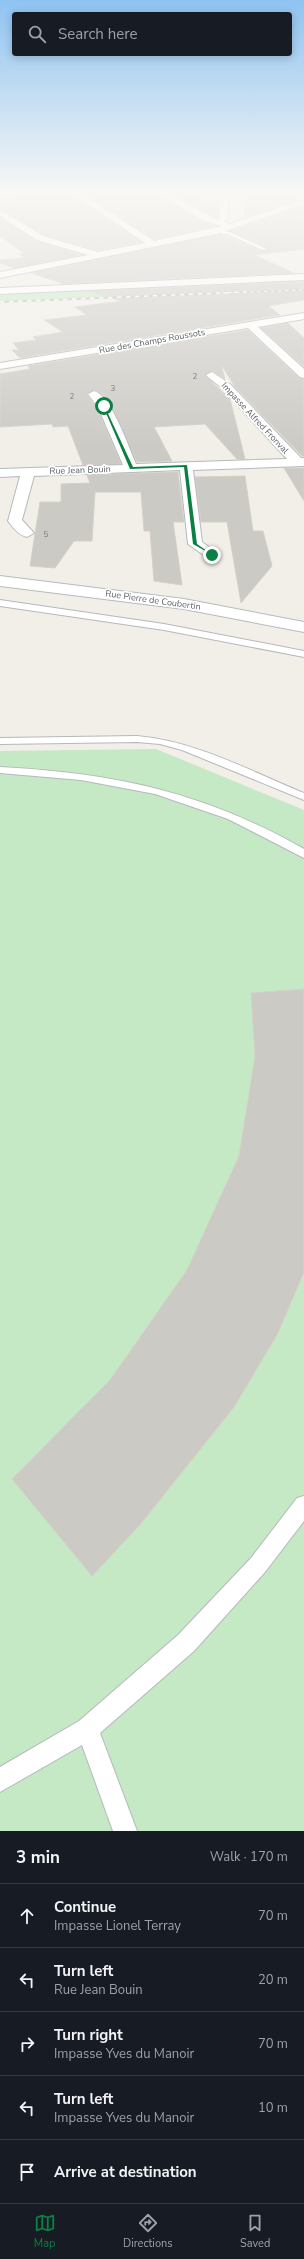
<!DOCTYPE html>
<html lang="en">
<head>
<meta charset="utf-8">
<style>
	body { margin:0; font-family:"Nunito Sans",sans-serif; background:#20242c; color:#f1f3f6 }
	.stop { position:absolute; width:12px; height:12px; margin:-9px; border:3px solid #0b8043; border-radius:50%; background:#fff }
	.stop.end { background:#0b8043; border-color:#fff; box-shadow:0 1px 4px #0008 }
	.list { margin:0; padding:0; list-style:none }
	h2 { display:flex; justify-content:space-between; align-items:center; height:52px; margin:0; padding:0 16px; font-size:17px }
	h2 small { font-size:13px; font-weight:400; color:#9ea1a6 }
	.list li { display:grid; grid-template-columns:26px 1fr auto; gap:12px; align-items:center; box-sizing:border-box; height:64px; padding:0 16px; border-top:1px solid #363941 }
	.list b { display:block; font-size:15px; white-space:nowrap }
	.list p { margin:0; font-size:13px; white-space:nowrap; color:#9ea1a6 }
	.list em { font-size:13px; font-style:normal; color:#9ea1a6 }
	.icon { flex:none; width:22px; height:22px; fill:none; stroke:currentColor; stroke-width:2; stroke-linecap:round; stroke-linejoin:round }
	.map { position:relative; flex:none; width:304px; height:1831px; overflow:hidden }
	.search { position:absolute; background:#171b24; box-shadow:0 2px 10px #0003; left:12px; right:12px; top:12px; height:44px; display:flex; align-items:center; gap:10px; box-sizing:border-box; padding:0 14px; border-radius:4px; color:#9ea1a6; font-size:15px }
	.sheet { height:372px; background:#171b24 }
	nav { display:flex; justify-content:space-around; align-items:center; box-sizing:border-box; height:56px; border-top:1px solid #363941; background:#171b24; font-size:11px; color:#9ea1a6 }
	nav a { display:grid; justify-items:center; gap:2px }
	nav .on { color:#0b8043 }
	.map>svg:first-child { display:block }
</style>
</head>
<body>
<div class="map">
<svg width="304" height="1831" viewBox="0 0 304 1831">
	<rect width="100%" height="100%" fill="#f1efe8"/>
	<!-- green -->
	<g fill="#c5e8c5">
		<polygon points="304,279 304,282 124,288 128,291 205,293 0,301 0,294"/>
		<polygon points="156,749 304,810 304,1831 0,1831 0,751"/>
	</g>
	<!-- building -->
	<g fill="#cccac5" stroke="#d6d1c6">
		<polygon points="79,190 152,190 203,222 216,226 154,239"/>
		<polygon points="166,190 190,190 218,206 218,218"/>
		<polygon points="243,190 300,190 301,198 245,217"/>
		<polygon points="66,191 141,242 98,250 44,235 0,209 0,197"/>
		<polygon points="303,206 304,249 254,255 294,273 64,284 31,273 220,234 261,251 267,250 268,248 231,231"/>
		<polygon points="0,218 36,241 82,255 14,268 0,263 0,260 25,258 19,254 24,253 0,236"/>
		<polygon points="304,282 304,300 269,306 280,315 20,358 12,350 19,350 13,343 37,340 33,337 63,332 44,320 87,315 75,307 121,301 89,291"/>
		<polygon points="288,323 304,338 304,367 261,328"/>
		<polygon points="248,330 299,378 304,379 304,456 302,456 235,387 221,364 225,379 213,371 205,375 230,399 245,459 237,459 205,424 154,427 172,461 137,462 114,411 102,394 95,390 87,393 87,395 97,408 121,464 83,465 68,426 53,427 52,424 0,427 0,374 30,369 28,366"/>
		<polygon points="284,468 304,468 304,501"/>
		<polygon points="178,472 184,522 173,522 182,585 154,581 150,531 144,531 141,492 95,492 92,541 74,541 55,568 30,566 40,502 61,502 61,484 90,483 87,475"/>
		<polygon points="245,476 253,531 263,531 272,566 241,603 227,522 201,522 195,477"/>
		<polygon points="304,989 304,1272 277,1335 234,1407 139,1526 92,1576 12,1479 110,1380 187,1270 239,1156 255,1057 251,993"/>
	</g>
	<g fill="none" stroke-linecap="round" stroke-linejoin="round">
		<defs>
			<g id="lane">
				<polygon points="215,230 230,232 267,249 262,250 227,234 215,232"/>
				<polygon points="0,600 164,624 304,651 304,657 164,630 0,606"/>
				<path d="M137,736C196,741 250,771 304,793V800L182,750L160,744L137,742L0,744V738Z"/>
				<path d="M0,767C114,773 204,792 304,849V858L228,819L155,794L81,780L0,773Z"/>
				<polygon points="304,1496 304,1521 265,1572 194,1651 100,1733 137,1831 113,1831 82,1745 0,1792 0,1767 79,1721 178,1635 251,1558 297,1498"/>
			</g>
			<g id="street">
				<polygon points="67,190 76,190 154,241 222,226 204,221 153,190 162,190 218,220 220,217 220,190 228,190 228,218 225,222 230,224 304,199 304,204 217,234 0,278 0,272 88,255 37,240 0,216 0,210 43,236 98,252 145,243"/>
				<polygon points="304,274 304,280 0,294 0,288"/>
				<polygon points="304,313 304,319 258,327 304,369 304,378 300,377 248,328 0,369 0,363"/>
				<path d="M212,372L230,384L301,458H304V466L193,470L202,542L220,555L218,558H208L188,544L180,470L34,476L22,520L34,533L27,537C19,535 13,528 8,521L20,476L0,477V469L123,465L98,407L88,394L94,391C111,395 129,448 136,464L287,459L222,388L208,377L206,375Z"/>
			</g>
			<polygon id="secondary" points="0,576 184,599 304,622 304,632 184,609 0,586"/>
		</defs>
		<!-- lane casing -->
		<use href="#lane" stroke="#b5b8bc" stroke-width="2"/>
		<!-- street casing -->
		<use href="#street" stroke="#b5b8bc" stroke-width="2"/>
		<!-- secondary casing -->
		<use href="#secondary" stroke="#b6babf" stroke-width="2"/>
		<!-- lane -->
		<use href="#lane" fill="#fff" fill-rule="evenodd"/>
		<!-- street -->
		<use href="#street" fill="#fff" fill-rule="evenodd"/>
		<!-- secondary -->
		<use href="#secondary" fill="#fff" fill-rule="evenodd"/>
		<defs>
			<polyline id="rail-far1" points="222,293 304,290"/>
			<polyline id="rail" points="0,302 247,292"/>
		</defs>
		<!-- rail-far1 casing -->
		<use href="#rail-far1" stroke="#b6b7b8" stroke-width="1.5"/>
		<!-- rail casing -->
		<use href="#rail" stroke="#b6b7b8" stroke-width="2"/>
		<!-- rail-far1 -->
		<use href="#rail-far1" stroke="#fff" stroke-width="1" stroke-dasharray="3.5" stroke-linecap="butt"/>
		<!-- rail -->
		<use href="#rail" stroke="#fff" stroke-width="1.5" stroke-dasharray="4.5" stroke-linecap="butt"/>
	</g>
	<!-- sky -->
	<linearGradient id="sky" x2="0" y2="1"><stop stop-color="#8fc3f1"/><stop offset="0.43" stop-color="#f9f8f5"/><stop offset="1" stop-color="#f9f8f5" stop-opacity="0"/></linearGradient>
	<rect width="304" height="447" fill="url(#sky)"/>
	<!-- route -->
	<polygon fill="#0b8043" points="104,405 133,467 187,465 197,544 214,556 193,544 184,467 130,469 103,406"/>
	<g text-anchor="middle" stroke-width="3.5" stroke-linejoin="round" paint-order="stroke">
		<!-- number labels -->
		<g font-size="8" fill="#7a7d7f">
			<text x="195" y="379">2</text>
			<text x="113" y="391">3</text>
			<text x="72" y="399">2</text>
			<text x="46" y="537">5</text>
		</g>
		<!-- far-street labels -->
		<g font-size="9" fill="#5f6368" stroke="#fff">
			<text transform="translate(152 341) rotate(-10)" y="3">Rue des Champs Roussots</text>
			<text transform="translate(255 418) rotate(47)" y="3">Impasse Alfred Fronval</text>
			<text transform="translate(80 470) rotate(-2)" y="3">Rue Jean Bouin</text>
			<text transform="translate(153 600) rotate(8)" y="3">Rue Pierre de Coubertin</text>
		</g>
	</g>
</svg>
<div class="stop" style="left:104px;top:406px"></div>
<div class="stop end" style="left:212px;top:555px"></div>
<div class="search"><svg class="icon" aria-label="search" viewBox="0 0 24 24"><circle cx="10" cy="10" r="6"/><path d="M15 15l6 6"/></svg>Search here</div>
</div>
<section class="sheet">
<h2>3 min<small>Walk · 170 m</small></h2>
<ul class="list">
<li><svg class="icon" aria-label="ahead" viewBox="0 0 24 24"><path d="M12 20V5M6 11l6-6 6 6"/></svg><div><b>Continue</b><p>Impasse Lionel Terray</p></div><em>70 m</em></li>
<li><svg class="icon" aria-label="left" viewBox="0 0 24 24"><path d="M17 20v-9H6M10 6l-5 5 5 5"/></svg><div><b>Turn left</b><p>Rue Jean Bouin</p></div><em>20 m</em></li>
<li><svg class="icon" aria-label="right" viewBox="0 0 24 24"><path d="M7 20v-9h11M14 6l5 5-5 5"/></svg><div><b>Turn right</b><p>Impasse Yves du Manoir</p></div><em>70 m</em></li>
<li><svg class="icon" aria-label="left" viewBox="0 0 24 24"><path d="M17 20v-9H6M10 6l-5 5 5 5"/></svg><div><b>Turn left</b><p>Impasse Yves du Manoir</p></div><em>10 m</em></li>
<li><svg class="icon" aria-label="arrive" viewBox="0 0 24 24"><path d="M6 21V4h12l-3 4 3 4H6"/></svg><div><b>Arrive at destination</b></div></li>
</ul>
</section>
<nav>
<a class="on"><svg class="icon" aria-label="map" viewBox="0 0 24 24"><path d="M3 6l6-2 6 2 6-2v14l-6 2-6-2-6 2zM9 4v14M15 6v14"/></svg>Map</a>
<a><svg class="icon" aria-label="directions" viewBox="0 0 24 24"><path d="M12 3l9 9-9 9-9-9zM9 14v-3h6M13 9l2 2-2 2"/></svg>Directions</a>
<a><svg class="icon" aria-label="saved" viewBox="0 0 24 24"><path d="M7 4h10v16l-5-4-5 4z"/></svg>Saved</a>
</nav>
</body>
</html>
